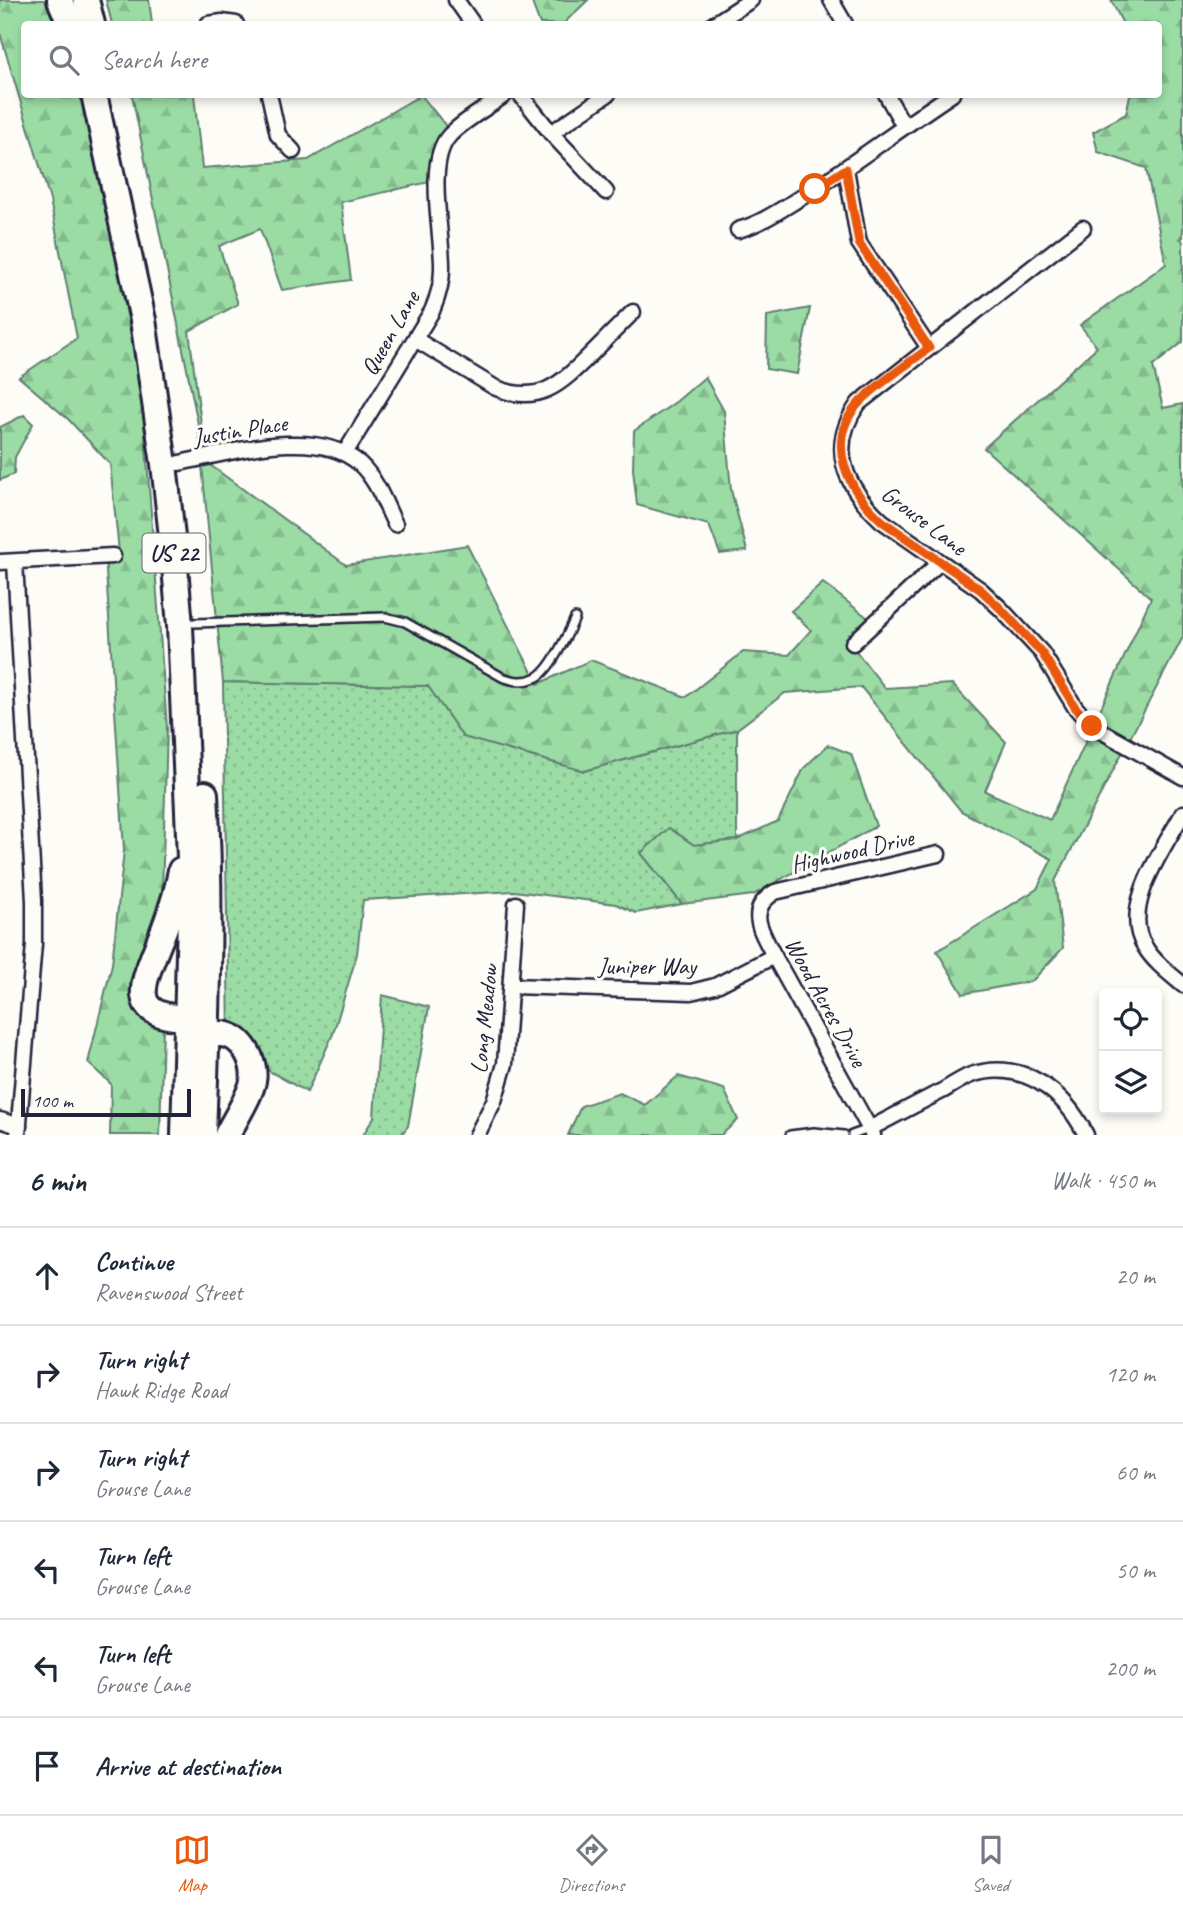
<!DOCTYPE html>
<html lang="en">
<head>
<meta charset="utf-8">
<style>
	body { margin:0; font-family:Caveat,sans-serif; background:#f6f6f7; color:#1f2937 }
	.controls { position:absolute; right:21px; bottom:21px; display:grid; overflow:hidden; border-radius:7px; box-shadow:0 4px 10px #0003 }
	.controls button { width:63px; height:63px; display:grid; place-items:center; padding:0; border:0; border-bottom:2px solid #e0e1e3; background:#fff; color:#1f2937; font:35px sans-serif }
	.scale { position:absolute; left:21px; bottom:18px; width:170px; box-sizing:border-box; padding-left:7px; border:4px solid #22223b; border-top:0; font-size:19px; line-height:24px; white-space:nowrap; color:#22223b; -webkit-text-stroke:5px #fdfcf7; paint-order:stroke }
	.stop { position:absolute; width:21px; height:21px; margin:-16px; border:5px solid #ea580c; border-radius:50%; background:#fff }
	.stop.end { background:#ea580c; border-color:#fff; box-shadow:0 2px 7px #0008 }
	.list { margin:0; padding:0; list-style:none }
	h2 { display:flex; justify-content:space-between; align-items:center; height:91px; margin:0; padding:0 28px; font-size:30px }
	h2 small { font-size:23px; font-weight:400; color:#747a83 }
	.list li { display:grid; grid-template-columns:46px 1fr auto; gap:21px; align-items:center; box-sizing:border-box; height:98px; padding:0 28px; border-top:2px solid #e0e1e3 }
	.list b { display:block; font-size:26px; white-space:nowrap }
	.list p { margin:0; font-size:23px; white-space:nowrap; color:#747a83 }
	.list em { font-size:23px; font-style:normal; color:#747a83 }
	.icon { flex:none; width:38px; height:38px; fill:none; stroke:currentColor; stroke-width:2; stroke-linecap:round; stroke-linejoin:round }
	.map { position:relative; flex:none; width:1183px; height:1135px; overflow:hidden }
	.search { position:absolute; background:#fff; box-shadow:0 4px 10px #0003; left:21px; right:21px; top:21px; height:77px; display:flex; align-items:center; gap:18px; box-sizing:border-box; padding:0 24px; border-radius:7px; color:#747a83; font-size:26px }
	.sheet { height:679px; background:#fff }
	nav { display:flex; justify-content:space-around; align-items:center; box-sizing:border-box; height:98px; border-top:2px solid #e0e1e3; background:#fff; font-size:19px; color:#747a83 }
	nav a { display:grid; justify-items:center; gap:4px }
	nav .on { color:#ea580c }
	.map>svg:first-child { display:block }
</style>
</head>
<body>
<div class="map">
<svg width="1183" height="1135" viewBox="0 0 1183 1135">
	<defs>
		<pattern id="grass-dots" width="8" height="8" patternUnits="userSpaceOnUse" patternTransform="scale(1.75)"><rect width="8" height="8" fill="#9bdca5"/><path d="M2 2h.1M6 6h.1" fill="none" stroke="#85bc8f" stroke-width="1.8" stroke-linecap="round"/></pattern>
		<pattern id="forest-firs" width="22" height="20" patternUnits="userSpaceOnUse" patternTransform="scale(1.75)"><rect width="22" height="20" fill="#9bdca5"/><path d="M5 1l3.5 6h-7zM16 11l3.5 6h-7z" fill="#85bc8f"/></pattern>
	</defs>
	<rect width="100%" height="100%" fill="#fdfcf7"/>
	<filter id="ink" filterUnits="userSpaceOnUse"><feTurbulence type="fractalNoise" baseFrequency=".0143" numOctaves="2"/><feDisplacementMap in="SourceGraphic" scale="14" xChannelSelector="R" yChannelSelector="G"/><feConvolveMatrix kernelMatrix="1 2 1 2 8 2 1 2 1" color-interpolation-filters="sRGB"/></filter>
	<g filter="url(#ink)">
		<!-- grass -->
		<g fill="url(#grass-dots)" stroke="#5e7f70" stroke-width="2">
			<polygon points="223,682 428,686 463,737 584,771 737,729 737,840 694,845 669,828 641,853 682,904 636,913 616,904 514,891 363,900 357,954 333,1034 307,1092 269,1071 229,1032"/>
			<polygon points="382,995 429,1007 408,1126 401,1135 363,1135 374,1117"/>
		</g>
		<!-- forest -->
		<g fill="url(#forest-firs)" stroke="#5e7f70" stroke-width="2">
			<polygon points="0,0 51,0 59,24 24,24 24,94 81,95 90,122 142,393 167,728 162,892 130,981 139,1013 163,1025 160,1135 110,1135 111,1084 88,1063 112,964 124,850 105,555 119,552 110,464 68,419 19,377 77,338 50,200 0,33"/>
			<polygon points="106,0 149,0 152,24 112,24"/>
			<polygon points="531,0 588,0 563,24 540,24"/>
			<polygon points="1111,0 1183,0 1183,237 1181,239 1183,242 1183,342 1153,366 1163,408 1183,404 1183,637 1055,881 1063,948 1032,981 963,994 937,951 1037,889 1052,859 961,811 861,687 785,693 737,729 584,771 463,737 428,686 223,682 198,424 132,95 194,95 202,168 308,160 421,95 454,136 434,181 341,202 351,280 282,290 260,229 219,246 238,304 189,331 206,462 346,565 467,545 538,684 591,660 686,697 743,652 789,655 811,630 791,611 823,583 872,621 849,642 885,688 952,684 1006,742 985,791 1050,820 1151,598 984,448 1097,347 1080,325 1166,264 1146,168 1098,152 1093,132 1126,114 1130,95 1158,94 1158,24 1123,24"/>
			<polygon points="810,308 797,374 766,369 767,316"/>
			<polygon points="705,377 724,411 731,490 747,551 720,554 709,525 637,505 633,469 634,431 677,401"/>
			<polygon points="24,415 33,424 15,457 14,474 0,480 0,427"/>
			<polygon points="828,745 851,754 876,826 753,895 682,904 641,853 669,828 694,845 737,840 778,821 804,768"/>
			<polygon points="678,1076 724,1089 738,1120 721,1135 568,1135 581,1106 620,1093 645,1105"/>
		</g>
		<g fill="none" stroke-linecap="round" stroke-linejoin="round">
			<defs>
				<g id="lane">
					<path d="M194,623L385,617L405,622L502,677C513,681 523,683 535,678C549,674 569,632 575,618"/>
					<polyline points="790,1135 814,1132 844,1135"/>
					<polyline points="852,1135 869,1129"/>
				</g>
				<g id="street">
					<polyline points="456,0 473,24"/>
					<polyline points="831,0 845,24"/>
					<polyline points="208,24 222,22 236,24"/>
					<polyline points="714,24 751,0"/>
					<polyline points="269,94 278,135 293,151"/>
					<polyline points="520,94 551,133 606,192"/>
					<polyline points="886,94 904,126"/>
					<polyline points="551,133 608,94"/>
					<polyline points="846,169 859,243 929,348"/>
					<path d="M1083,228L859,403C826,448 846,488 882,521L981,590L1001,609L1042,653L1075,707L1092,726L1183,777"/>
					<path d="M738,230C763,223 783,208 805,195C855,163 902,127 952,94"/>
					<path d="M415,339L494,387C538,406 560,385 590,355C604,341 619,326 633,312"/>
					<path d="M345,453L432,311C438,297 442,284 442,269C443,234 425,163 449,136C461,122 490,106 506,94"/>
					<path d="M179,463C229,453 318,425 360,464C377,480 385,504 395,524"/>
					<polyline points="0,562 113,556"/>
					<polyline points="15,562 34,901 34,944 18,1135"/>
					<polyline points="853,643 940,562"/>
					<path d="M1183,813C1165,847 1119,908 1145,947C1154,962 1170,974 1183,985"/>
					<polyline points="512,986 691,992 715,986 774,956"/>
					<polyline points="0,1120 19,1126"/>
					<path d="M869,1129C894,1116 918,1103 942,1091C951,1086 961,1079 971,1075C1022,1058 1065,1092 1086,1135"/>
					<polyline points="477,1135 494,1101 505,1064 516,904"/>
					<path d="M873,1135L774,956C762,932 745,910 775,892L938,854"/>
				</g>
				<g id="highway">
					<polyline points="60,0 70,24"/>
					<polyline points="86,0 92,24"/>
					<polyline points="94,94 143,320 164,464 174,555 180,626 191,881 184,1135"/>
					<path d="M181,870C178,890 172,908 165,927C145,980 116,1023 203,1017"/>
					<path d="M193,1044C201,1041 210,1035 218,1034C241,1032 257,1062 253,1081C251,1094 234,1121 227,1135"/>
					<path d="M203,1135C207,1022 212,908 205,794"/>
				</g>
			</defs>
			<!-- lane casing -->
			<use href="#lane" stroke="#22223b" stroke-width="12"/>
			<!-- street casing -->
			<use href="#street" stroke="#22223b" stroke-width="19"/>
			<!-- highway casing -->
			<use href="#highway" stroke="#22223b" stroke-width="30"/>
			<!-- lane -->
			<use href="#lane" stroke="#fdfcf7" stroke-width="7"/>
			<!-- street -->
			<use href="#street" stroke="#fdfcf7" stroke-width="14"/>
			<!-- highway -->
			<use href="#highway" stroke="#fdfcf7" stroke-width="24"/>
		</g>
	</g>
	<g fill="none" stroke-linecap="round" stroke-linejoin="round" filter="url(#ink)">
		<!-- route -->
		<path stroke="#ea580c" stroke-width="9" d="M815,189L846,169L859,243L929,348C907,365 880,382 860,402C822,442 849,491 882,521L981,590L1001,609L1042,653L1075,707L1092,726"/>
	</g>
	<g text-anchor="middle" stroke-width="6" stroke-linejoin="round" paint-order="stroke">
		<!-- shield labels -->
		<rect fill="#fdfcf7" stroke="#646373" stroke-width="2" x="142.5" y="533.5" width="63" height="39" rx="5"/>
		<g font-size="23" font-weight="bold" fill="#22223b">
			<text x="174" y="561">US 22</text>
		</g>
		<!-- street labels -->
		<g font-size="24" fill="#22223b" stroke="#fdfcf7">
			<text transform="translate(390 333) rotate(-60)" y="8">Queen Lane</text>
			<text transform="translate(240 430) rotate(-9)" y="8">Justin Place</text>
			<text transform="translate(924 520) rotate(37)" y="8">Grouse Lane</text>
			<text transform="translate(852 851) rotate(-13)" y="8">Highwood Drive</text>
			<text x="647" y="974">Juniper Way</text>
			<text transform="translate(826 1002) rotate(61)" y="8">Wood Acres Drive</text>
			<text transform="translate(484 1019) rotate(-84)" y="8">Long Meadow</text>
		</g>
	</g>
</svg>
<div class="controls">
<button><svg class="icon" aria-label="locate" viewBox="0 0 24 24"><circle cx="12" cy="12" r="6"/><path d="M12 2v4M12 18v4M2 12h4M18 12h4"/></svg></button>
<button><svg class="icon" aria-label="layers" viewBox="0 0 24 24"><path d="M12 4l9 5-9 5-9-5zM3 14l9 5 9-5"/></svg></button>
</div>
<div class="scale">100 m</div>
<div class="stop" style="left:815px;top:189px"></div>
<div class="stop end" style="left:1092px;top:726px"></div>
<div class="search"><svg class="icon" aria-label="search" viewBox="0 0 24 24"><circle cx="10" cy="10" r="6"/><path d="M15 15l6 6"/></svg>Search here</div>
</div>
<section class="sheet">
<h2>6 min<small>Walk · 450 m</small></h2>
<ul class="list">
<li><svg class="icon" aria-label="ahead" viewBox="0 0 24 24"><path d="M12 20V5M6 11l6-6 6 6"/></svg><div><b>Continue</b><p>Ravenswood Street</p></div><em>20 m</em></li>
<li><svg class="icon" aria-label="right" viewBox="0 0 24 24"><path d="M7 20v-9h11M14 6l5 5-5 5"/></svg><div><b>Turn right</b><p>Hawk Ridge Road</p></div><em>120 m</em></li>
<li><svg class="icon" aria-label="right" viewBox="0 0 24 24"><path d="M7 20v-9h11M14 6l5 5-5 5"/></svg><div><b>Turn right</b><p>Grouse Lane</p></div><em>60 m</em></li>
<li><svg class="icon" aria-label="left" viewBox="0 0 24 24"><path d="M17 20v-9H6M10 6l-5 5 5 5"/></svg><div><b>Turn left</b><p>Grouse Lane</p></div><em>50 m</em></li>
<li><svg class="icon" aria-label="left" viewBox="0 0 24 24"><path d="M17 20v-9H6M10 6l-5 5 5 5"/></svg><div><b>Turn left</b><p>Grouse Lane</p></div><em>200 m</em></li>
<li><svg class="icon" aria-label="arrive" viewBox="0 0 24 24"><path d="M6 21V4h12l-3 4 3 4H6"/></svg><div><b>Arrive at destination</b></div></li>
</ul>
</section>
<nav>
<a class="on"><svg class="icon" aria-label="map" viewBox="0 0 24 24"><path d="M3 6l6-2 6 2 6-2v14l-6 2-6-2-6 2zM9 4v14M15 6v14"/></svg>Map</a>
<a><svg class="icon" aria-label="directions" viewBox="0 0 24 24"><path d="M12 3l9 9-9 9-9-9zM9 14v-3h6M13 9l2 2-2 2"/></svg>Directions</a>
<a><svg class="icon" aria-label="saved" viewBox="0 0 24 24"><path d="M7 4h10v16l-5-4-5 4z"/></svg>Saved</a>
</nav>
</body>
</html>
